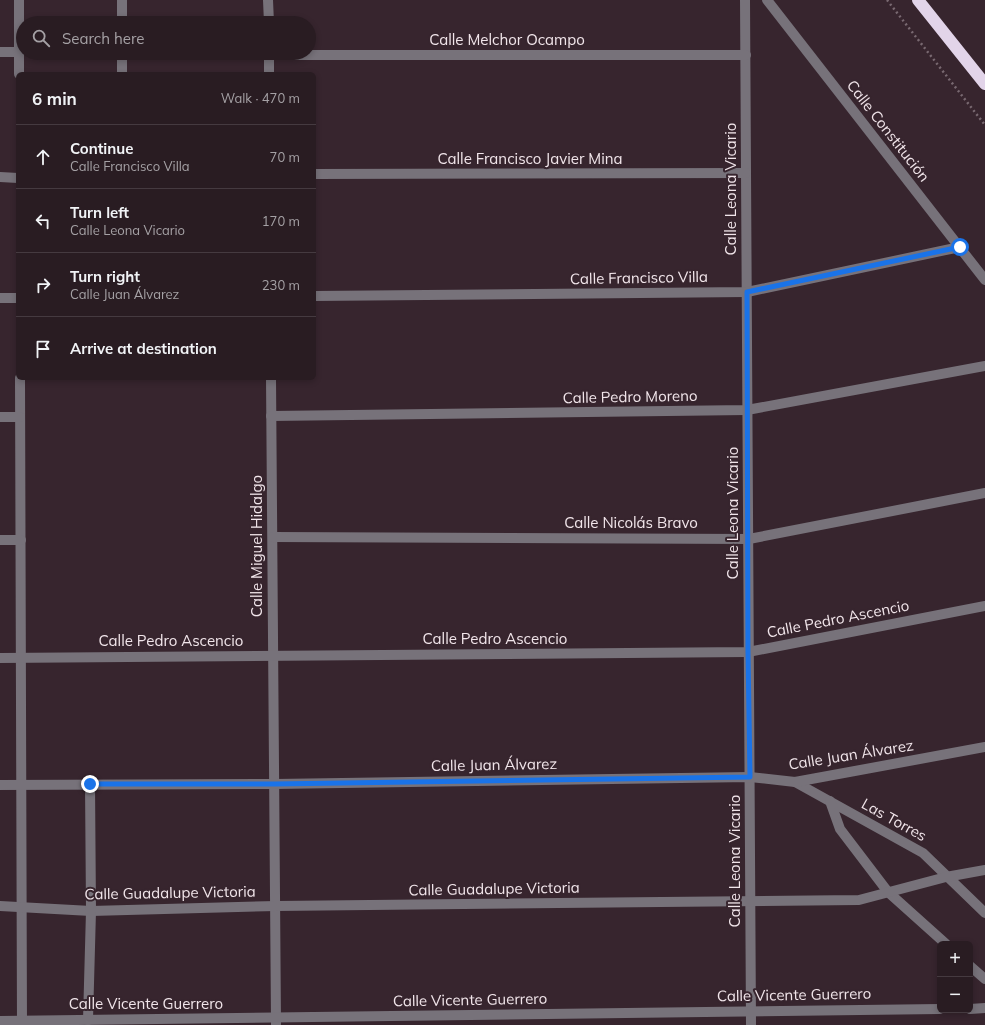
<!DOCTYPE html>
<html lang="en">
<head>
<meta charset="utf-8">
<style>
	body { margin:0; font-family:Mulish,sans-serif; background:#31252a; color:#f1f3f6 }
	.controls { position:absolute; right:12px; bottom:12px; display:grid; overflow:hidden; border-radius:6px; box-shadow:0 2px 6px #0003 }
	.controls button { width:36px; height:36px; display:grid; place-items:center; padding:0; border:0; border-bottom:1px solid #453a40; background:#291c22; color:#f1f3f6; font:20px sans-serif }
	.stop { position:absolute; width:12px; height:12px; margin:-9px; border:3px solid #1a73e8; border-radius:50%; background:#fff }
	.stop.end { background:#1a73e8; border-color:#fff; box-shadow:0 1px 4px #0008 }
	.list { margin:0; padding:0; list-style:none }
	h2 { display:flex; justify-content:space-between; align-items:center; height:52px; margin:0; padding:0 16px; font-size:17px }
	h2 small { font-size:13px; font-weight:400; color:#a5a1a5 }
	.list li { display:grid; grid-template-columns:26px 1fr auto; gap:12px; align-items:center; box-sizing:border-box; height:64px; padding:0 16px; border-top:1px solid #453a40 }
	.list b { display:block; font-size:15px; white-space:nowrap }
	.list p { margin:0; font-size:13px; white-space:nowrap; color:#a5a1a5 }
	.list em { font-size:13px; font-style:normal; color:#a5a1a5 }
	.icon { flex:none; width:22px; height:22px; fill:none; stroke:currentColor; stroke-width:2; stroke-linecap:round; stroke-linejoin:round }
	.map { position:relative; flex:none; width:985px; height:1025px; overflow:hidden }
	.search { position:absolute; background:#291c22; box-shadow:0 2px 6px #0003; left:16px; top:16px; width:300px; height:44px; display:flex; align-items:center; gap:10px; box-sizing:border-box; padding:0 14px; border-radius:22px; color:#a5a1a5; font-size:15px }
	.panel { position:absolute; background:#291c22; box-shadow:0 2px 6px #0003; left:16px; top:72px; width:300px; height:308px; border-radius:6px }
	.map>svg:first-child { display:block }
</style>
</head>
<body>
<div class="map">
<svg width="985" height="1025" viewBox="0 0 985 1025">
	<rect width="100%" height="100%" fill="#37252e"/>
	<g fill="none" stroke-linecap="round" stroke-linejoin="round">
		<!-- path -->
		<polyline stroke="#796971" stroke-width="2.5" stroke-dasharray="2 3" stroke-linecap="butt" points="887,0 985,125"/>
		<!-- minor -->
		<g stroke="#77727a" stroke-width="10">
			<polyline points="19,0 19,74"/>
			<polyline points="268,0 269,23"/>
			<polyline points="745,0 751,1025"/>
			<polyline points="767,0 985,280"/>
			<polyline points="122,23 122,0"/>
			<polyline points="0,52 19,52"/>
			<polyline points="269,53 269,74"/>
			<polyline points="269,55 746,55"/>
			<polyline points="122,74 122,53"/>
			<polyline points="314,174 746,173"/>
			<polyline points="0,177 18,178"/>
			<polyline points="314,296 747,292 960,247"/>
			<polyline points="0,298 18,298"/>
			<polyline points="20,378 22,1025"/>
			<polyline points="271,378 276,1024"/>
			<polyline points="271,416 747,410 985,366"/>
			<polyline points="0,417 20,417"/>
			<polyline points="273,537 749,539 985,493"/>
			<polyline points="0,540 21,540"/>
			<polyline points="0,658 748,652 985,606"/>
			<polyline points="795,782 923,853 985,913"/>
			<polyline points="0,785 275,784 750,777 795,782 985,747"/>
			<polyline points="830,801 840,829 888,892 946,944"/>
			<polyline points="0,906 91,911 276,906 859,900 946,877 985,870"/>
			<polyline points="970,966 985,979"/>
			<polyline points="970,1009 985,1008"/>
			<polyline points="88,1020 91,911 90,784"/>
			<polyline points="0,1021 940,1009"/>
		</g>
		<!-- highway -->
		<polyline stroke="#e2d4e9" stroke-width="12" points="918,0 985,84"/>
	</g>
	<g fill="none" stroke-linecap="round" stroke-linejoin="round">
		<!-- route -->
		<polyline stroke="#1a73e8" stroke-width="5" points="90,784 275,784 750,777 748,652 747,292 960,247"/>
	</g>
	<g text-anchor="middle" stroke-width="4" stroke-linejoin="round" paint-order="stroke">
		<!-- street labels -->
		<g font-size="15" fill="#f1e5ea" stroke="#37252e">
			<text x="507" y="45">Calle Melchor Ocampo</text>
			<text transform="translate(888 131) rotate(52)" y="5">Calle Constitución</text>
			<text x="530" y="164">Calle Francisco Javier Mina</text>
			<text transform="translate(731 189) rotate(-90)" y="5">Calle Leona Vicario</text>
			<text transform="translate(639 278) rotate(-1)" y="5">Calle Francisco Villa</text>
			<text transform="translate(630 397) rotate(-1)" y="5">Calle Pedro Moreno</text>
			<text transform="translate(733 513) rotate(-90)" y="5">Calle Leona Vicario</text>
			<text x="631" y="528">Calle Nicolás Bravo</text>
			<text transform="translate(257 546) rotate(-90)" y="5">Calle Miguel Hidalgo</text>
			<text transform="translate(838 619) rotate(-11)" y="5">Calle Pedro Ascencio</text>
			<text x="495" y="644">Calle Pedro Ascencio</text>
			<text x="171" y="646">Calle Pedro Ascencio</text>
			<text transform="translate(851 755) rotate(-9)" y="5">Calle Juan Álvarez</text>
			<text transform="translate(494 765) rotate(-1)" y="5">Calle Juan Álvarez</text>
			<text transform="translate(894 820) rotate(29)" y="5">Las Torres</text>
			<text transform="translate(735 861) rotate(-90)" y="5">Calle Leona Vicario</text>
			<text transform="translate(494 889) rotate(-1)" y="5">Calle Guadalupe Victoria</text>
			<text transform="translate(170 893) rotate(-1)" y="5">Calle Guadalupe Victoria</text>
			<text transform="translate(794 995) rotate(-1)" y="5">Calle Vicente Guerrero</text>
			<text transform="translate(470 1000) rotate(-1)" y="5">Calle Vicente Guerrero</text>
			<text x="146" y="1009">Calle Vicente Guerrero</text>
		</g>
	</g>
</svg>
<div class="controls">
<button>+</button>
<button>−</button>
</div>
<div class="stop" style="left:960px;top:247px"></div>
<div class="stop end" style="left:90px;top:784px"></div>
<div class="search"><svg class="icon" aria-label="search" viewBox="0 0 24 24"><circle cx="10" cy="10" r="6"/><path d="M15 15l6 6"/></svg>Search here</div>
<section class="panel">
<h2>6 min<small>Walk · 470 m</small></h2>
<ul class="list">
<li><svg class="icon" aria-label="ahead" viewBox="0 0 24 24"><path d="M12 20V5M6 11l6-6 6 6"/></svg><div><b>Continue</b><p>Calle Francisco Villa</p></div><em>70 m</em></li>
<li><svg class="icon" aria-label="left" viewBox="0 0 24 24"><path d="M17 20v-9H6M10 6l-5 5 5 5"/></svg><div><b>Turn left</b><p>Calle Leona Vicario</p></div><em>170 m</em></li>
<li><svg class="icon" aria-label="right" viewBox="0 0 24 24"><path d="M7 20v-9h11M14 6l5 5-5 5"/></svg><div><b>Turn right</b><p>Calle Juan Álvarez</p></div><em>230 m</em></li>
<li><svg class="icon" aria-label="arrive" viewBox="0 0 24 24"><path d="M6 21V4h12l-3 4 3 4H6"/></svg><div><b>Arrive at destination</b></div></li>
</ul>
</section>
</div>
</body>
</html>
